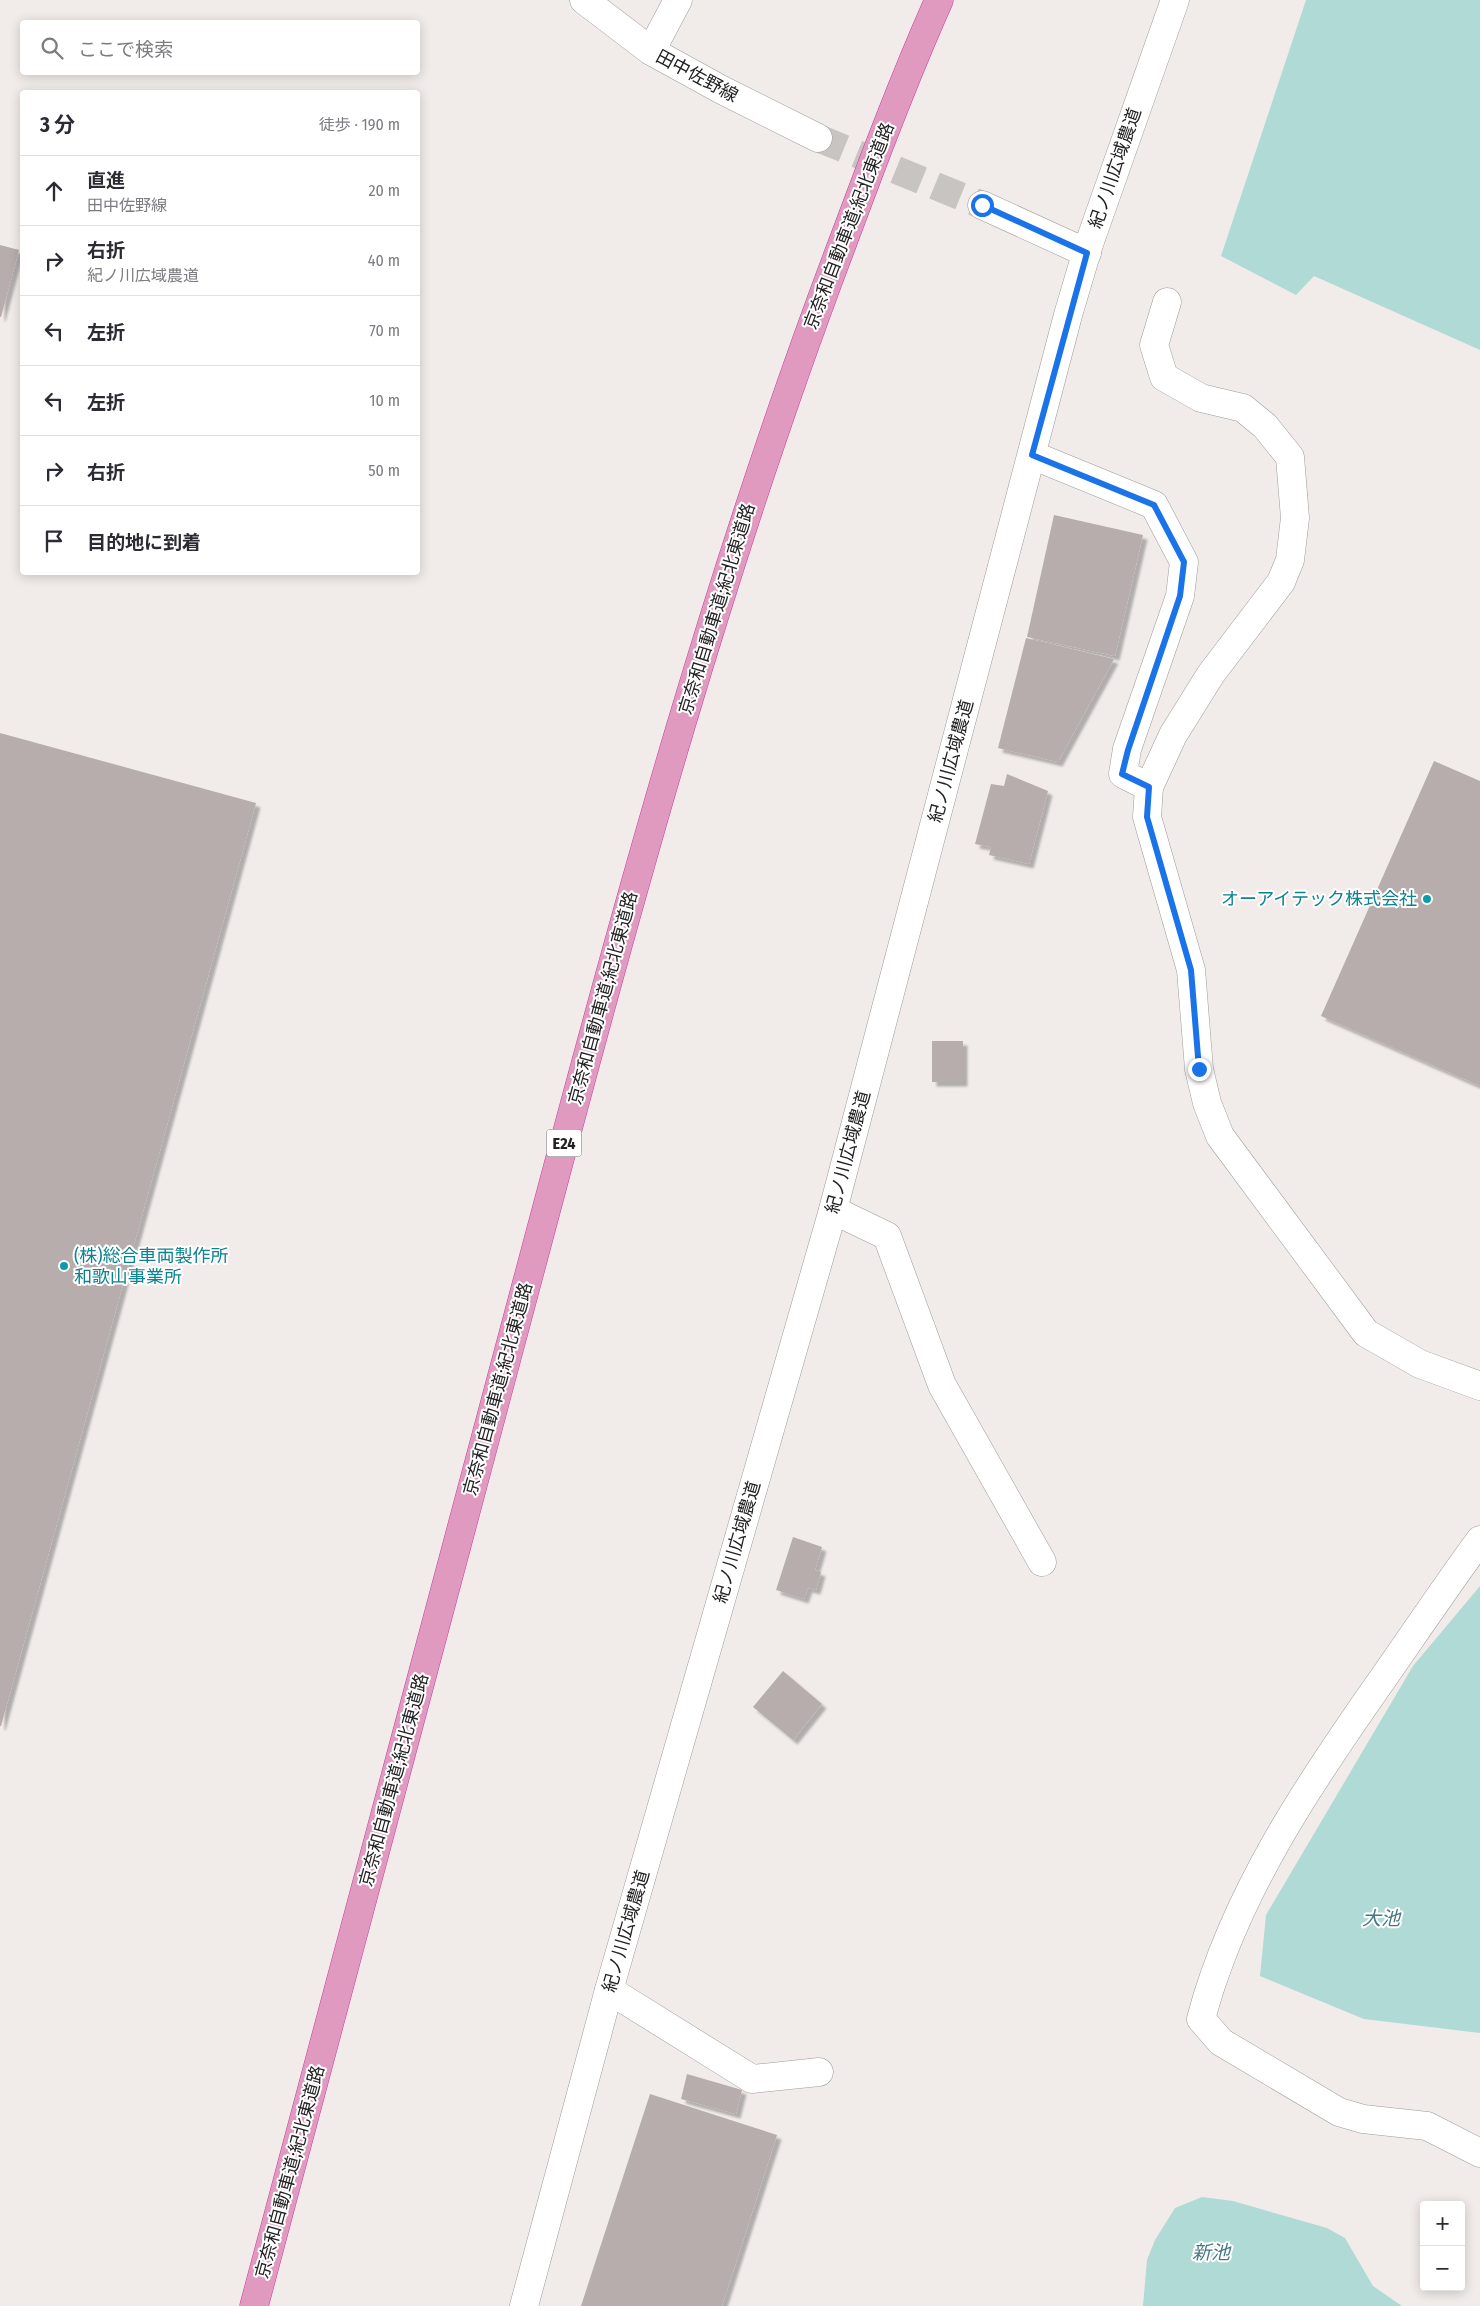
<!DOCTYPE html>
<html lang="ja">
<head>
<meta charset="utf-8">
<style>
	body { margin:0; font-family:"Fira Sans Condensed","Noto Sans JP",sans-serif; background:#f2f2f3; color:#2b2b33 }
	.controls { position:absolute; right:15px; bottom:15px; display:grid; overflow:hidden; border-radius:5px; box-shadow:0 2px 12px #0003 }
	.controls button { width:45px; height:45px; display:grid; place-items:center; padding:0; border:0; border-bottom:1px solid #e1e1e2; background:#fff; color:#2b2b33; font:25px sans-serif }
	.stop { position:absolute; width:15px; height:15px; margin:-11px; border:4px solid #1a73e8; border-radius:50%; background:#fff }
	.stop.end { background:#1a73e8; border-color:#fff; box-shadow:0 1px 5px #0008 }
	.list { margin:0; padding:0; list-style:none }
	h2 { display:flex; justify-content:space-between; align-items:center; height:65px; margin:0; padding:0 20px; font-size:21px }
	h2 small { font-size:16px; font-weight:400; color:#7c7c81 }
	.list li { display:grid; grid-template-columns:32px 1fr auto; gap:15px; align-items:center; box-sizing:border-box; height:70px; padding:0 20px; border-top:1px solid #e1e1e2 }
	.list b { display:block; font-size:19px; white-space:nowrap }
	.list p { margin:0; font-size:16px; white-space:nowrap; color:#7c7c81 }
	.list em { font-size:16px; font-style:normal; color:#7c7c81 }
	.icon { flex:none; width:28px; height:28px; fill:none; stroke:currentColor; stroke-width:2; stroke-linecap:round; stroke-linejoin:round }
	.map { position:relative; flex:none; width:1480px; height:2306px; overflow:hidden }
	.search { position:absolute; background:#fff; box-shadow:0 2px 12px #0003; left:20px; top:20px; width:400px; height:55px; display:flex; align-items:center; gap:12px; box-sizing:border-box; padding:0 18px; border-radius:5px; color:#7c7c81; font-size:19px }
	.panel { position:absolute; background:#fff; box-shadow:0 2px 12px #0003; left:20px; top:90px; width:400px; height:485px; border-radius:5px }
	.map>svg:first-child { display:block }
</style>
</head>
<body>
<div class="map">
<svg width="1480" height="2306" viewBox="0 0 1480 2306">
	<defs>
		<filter id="shadow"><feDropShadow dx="4.5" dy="4.5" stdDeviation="1" flood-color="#0004"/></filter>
	</defs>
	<rect width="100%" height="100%" fill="#f1ecea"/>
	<!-- water -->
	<g fill="#afdad5">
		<polygon points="1306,0 1480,0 1480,350 1314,276 1296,295 1221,256"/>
		<polygon points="1480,1586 1480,2033 1364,2019 1260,1976 1266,1915 1413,1666"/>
		<polygon points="1202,2197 1233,2201 1327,2228 1345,2238 1373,2286 1402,2306 1143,2306 1147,2260 1155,2240 1175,2208"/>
	</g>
	<!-- building -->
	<g fill="#b6adac" filter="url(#shadow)">
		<polygon points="0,245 19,250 1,317 0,317"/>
		<polygon points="1054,515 1143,535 1115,656 1027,637"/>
		<polygon points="1026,638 1114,659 1058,762 998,748"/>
		<polygon points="0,733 256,803 1,1726 0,1726"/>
		<polygon points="1434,761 1480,781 1480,1086 1321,1016"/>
		<polygon points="1007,774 1048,791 1029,864 989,855 991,847 975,844 991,784 1004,786"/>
		<rect x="932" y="1041" width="31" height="41"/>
		<polygon points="793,1537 822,1547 815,1570 821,1572 816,1590 808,1588 804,1599 776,1590"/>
		<polygon points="783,1671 822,1704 793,1740 753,1707"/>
		<polygon points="687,2074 742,2090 736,2114 681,2099"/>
		<polygon points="650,2094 777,2135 722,2306 581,2306"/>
	</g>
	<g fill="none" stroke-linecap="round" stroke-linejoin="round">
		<!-- minor-tunnel -->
		<polyline stroke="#c8c4c2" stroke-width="28" stroke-dasharray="28 14" stroke-linecap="butt" points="818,138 982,205"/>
		<defs>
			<g id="minor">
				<polyline points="584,0 651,51 722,90 818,138"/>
				<polyline points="651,51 678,0"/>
				<polyline points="982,205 1087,253"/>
				<polyline points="1032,455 1154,505 1184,562 1180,596 1127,749 1123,774 1149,787 1147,817 1191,970 1199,1069 1207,1103 1220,1136 1366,1333 1420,1364 1480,1386"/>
				<polyline points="1149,787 1173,735 1211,674 1281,582 1290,560 1295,518 1290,457 1265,426 1243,408 1201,398 1164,377 1154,345 1167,302"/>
				<polyline points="833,1210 887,1236 942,1385 1042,1562"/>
				<path d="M1480,1540C1447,1585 1416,1631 1384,1677C1310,1782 1234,1894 1201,2019L1221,2042L1339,2112L1363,2119L1427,2126L1480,2153"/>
				<polyline points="609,1990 752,2079 819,2072"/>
				<polyline points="524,2306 609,1990 833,1210 1068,315 1089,244 1175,0"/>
			</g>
			<path id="highway" d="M254,2306C352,1940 449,1573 547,1207C633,883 722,561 841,247C872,164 903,81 939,0"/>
		</defs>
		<!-- minor casing -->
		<use href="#minor" stroke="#9c9c9c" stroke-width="29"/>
		<!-- highway casing -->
		<use href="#highway" stroke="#cb3b9d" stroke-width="29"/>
		<!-- minor -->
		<use href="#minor" stroke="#fff" stroke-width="28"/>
		<!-- highway -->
		<use href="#highway" stroke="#e09abf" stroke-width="28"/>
	</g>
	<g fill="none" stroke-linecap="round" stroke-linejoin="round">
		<!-- route -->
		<polyline stroke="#1a73e8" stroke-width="6" points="982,205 1087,253 1032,455 1154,505 1184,562 1180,596 1128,750 1122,774 1149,787 1147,817 1191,970 1199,1069"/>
	</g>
	<!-- markers -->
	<g fill="#0f9aa8" stroke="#fff" stroke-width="2">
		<circle cx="1427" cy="899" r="5"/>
		<circle cx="64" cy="1266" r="5"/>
	</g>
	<g text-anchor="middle" stroke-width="4" stroke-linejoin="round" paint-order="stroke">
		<!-- shield labels -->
		<rect fill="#fff" stroke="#646464" stroke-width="1" x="546.5" y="1129.5" width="35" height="27" rx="4"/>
		<g font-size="16" font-weight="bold" fill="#222">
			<text x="564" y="1149">E24</text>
		</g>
		<!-- street labels -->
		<g font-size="18" fill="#222" stroke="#fff">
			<text transform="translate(697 76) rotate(28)" y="6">田中佐野線</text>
			<text transform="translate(1115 168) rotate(-71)" y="6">紀ノ川広域農道</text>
			<text transform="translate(849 226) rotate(-69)" y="6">京奈和自動車道;紀北東道路</text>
			<text transform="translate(717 609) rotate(-73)" y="6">京奈和自動車道;紀北東道路</text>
			<text transform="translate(951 761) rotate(-75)" y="6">紀ノ川広域農道</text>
			<text transform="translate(603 998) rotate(-75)" y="6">京奈和自動車道;紀北東道路</text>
			<text transform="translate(848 1152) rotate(-75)" y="6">紀ノ川広域農道</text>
			<text transform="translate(498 1389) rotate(-75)" y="6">京奈和自動車道;紀北東道路</text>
			<text transform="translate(737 1542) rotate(-74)" y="6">紀ノ川広域農道</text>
			<text transform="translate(394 1780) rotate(-75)" y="6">京奈和自動車道;紀北東道路</text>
			<text transform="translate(626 1931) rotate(-74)" y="6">紀ノ川広域農道</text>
			<text transform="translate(290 2172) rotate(-75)" y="6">京奈和自動車道;紀北東道路</text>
		</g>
		<!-- culture labels -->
		<g font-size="18" fill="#0d838f" stroke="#fff" text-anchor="end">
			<text x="1417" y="905">オーアイテック株式会社</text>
			<text x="74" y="1262" text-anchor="start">(株)総合車両製作所<tspan x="74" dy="21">和歌山事業所</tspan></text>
		</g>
		<!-- water labels -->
		<g font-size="19" font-style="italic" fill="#467983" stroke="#fff">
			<text x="1381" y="1925">大池</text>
			<text x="1211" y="2259">新池</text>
		</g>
	</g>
</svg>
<div class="controls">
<button>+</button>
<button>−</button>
</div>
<div class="stop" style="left:982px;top:205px"></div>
<div class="stop end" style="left:1199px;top:1069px"></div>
<div class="search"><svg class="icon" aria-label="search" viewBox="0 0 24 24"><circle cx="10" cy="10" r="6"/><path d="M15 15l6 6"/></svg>ここで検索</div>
<section class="panel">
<h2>3 分<small>徒歩 · 190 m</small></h2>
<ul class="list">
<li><svg class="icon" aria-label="ahead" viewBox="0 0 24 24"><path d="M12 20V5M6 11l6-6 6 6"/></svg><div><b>直進</b><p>田中佐野線</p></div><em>20 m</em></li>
<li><svg class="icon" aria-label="right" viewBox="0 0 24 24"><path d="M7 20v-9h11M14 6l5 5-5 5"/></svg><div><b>右折</b><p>紀ノ川広域農道</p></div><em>40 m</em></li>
<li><svg class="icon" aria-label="left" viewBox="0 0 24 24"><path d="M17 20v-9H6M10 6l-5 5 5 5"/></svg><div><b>左折</b></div><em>70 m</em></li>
<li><svg class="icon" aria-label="left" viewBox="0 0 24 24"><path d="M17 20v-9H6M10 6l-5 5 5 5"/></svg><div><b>左折</b></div><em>10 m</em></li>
<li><svg class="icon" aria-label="right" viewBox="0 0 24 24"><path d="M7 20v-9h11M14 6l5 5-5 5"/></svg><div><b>右折</b></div><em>50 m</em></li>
<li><svg class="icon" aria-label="arrive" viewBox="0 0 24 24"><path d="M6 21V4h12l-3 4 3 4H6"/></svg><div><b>目的地に到着</b></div></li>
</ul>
</section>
</div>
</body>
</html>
